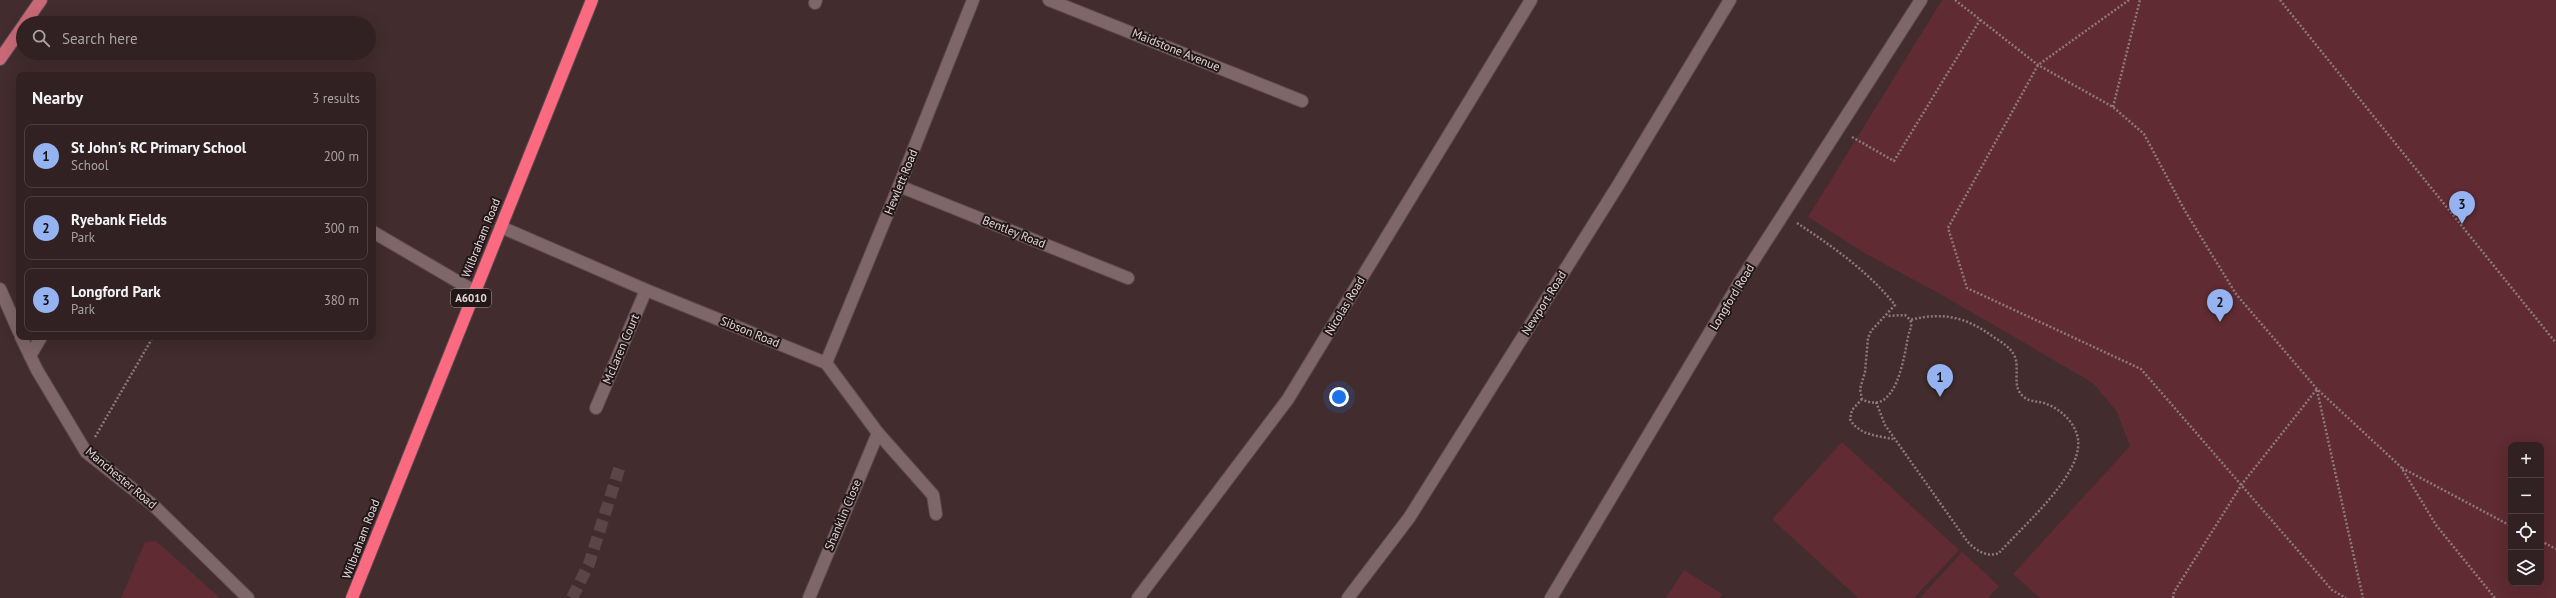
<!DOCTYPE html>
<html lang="en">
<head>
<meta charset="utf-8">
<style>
	body { margin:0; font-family:"PT Sans",sans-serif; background:#3a292a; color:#f1f3f6 }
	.controls { position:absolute; right:12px; bottom:12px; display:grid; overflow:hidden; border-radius:8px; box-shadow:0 4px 16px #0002 }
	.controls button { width:36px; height:36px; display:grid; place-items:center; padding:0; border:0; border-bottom:1px solid #4d3e40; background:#322122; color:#f1f3f6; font:20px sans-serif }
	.you { position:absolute; left:1339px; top:397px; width:14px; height:14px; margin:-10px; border:3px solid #fff; border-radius:50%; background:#1a73e8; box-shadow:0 0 0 6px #1a73e833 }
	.badge { display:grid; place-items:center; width:26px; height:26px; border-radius:50%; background:#95b2f1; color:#111; font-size:13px; font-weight:700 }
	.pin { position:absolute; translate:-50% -33px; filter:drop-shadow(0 1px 2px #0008) }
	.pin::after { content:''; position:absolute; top:21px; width:14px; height:12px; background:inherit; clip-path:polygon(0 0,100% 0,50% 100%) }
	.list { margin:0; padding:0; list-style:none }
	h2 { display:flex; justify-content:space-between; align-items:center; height:52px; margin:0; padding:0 16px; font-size:17px }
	h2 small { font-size:13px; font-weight:400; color:#a8a3a5 }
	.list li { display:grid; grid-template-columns:26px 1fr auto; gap:12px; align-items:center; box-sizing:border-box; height:64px; margin:0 8px 8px; padding:0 8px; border:1px solid #4d3e40; border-radius:8px }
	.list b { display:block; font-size:15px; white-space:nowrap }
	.list p { margin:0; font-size:13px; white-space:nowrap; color:#a8a3a5 }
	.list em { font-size:13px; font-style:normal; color:#a8a3a5 }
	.icon { flex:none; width:22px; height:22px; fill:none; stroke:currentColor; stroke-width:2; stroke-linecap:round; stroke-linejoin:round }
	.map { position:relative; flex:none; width:2556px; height:598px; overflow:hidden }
	.search { position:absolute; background:#322122; box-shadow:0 4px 16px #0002; left:16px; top:16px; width:360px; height:44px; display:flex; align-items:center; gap:10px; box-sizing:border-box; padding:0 14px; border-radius:22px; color:#a8a3a5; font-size:15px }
	.panel { position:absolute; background:#322122; box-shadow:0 4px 16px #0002; left:16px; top:72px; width:360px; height:268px; border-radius:8px }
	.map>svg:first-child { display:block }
</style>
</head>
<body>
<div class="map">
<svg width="2556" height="598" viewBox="0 0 2556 598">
	<rect width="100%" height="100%" fill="#422c2d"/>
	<!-- green -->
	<g fill="#602b32" fill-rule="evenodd">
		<path d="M1942,0H2556V598H2040L2013,574L2130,446L2117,412L2093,383L1942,295L1866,254L1808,217ZM2511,445H2541V583H2511Z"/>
		<polygon points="1842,442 1959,550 1914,598 1858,598 1772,519"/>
		<polygon points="156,541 220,598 121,598 145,542"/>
		<polygon points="1962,552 1999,586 1988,598 1920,598"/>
		<polygon points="1684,570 1722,594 1720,598 1666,598"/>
	</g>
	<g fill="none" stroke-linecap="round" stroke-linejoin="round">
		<!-- minor-tunnel -->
		<polyline stroke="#5a4646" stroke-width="12" stroke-dasharray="12 6" stroke-linecap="butt" points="572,598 589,564 621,463"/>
		<defs>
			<g id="minor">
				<polyline points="1049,0 1302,101"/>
				<polyline points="815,3 816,0"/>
				<polyline points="899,186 1128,278"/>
				<polyline points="501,227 646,290 826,363 878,433 933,495 936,514"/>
				<polyline points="373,232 474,291"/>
				<polyline points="0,289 19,332"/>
				<polyline points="21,337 37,370 86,452 153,505 248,598"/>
				<polyline points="30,356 41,337"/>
				<polyline points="826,363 899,186 973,0"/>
				<polyline points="596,408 646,290"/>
				<polyline points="809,598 878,433"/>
				<polyline points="1138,598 1288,399 1531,0"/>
				<polyline points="1348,598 1409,518 1617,187 1730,0"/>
				<polyline points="1551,598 1741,280 1921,0"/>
			</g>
			<g id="major">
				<polyline points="25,23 41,0"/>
				<polyline points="0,59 23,26"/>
			</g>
			<polyline id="highway" points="352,598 592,0"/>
		</defs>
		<!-- minor casing -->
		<use href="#minor" stroke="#5c4a4c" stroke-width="14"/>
		<!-- major casing -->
		<use href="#major" stroke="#5c4a4c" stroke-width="14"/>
		<!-- highway casing -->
		<use href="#highway" stroke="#5c4a4c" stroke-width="14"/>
		<!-- path -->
		<g stroke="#8c797a" stroke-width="2.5" stroke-dasharray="2 2" stroke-linecap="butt">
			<polyline points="1955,0 2038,65 2113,107 2144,134 2185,211 2236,294 2317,389 2401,467 2436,525 2495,598"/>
			<polyline points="2129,0 2038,65 1948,228 1967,288 2141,369 2332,590 2346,598"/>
			<polyline points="2280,0 2556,343"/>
			<polyline points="2113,107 2140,0"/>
			<polyline points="1852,137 1894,161 1980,20"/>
			<path d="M1797,223C1832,246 1869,272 1895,305L1871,331L1868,338L1865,372L1860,389L1862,399C1896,418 1904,357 1908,337C1909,331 1912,328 1911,322C1910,319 1907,317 1905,315L1887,316"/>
			<polyline points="2317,390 2363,598"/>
			<path d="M1862,399L1852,410L1850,419C1857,434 1877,436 1893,439"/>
			<path d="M1876,402L1885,425L1967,541C1975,550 1987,558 1999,553C2022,527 2074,482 2078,448C2081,427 2062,409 2044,403C2037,401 2030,402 2024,397C2011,387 2020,370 2015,357C2011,348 2003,343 1995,338C1967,318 1946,311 1910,320"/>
			<polyline points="95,437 153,337"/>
			<polyline points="2402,468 2511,526"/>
			<polyline points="2541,541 2556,549"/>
			<polyline points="2173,598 2174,592 2242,484 2317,389"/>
		</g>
		<!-- minor -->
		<use href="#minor" stroke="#7f6668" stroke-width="12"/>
		<!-- major -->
		<use href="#major" stroke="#c96877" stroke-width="12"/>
		<!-- highway -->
		<use href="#highway" stroke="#fb6a81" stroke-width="12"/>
	</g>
	<g text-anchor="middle" stroke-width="4" stroke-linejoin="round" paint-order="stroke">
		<!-- shield labels -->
		<rect fill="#211718" stroke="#aa9d9e" stroke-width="1" x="451" y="289" width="40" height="18" rx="3"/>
		<g font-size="11" font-weight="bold" fill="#e5d6d7">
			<text x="471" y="302">A6010</text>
		</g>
		<!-- street labels -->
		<g font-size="12" fill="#e5d6d7" stroke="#211718">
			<text transform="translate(1176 50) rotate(22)" y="4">Maidstone Avenue</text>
			<text transform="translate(901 182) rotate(-68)" y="4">Hewlett Road</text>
			<text transform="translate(1014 232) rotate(22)" y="4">Bentley Road</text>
			<text transform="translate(481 238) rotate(-68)" y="4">Wilbraham Road</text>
			<text transform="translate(1732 297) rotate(-59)" y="4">Longford Road</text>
			<text transform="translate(1544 303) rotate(-58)" y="4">Newport Road</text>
			<text transform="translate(1345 306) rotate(-59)" y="4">Nicolas Road</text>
			<text transform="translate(750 332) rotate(22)" y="4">Sibson Road</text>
			<text transform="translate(621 349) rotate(-67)" y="4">McLaren Court</text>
			<text transform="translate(121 478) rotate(40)" y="4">Manchester Road</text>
			<text transform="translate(843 515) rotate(-67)" y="4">Shanklin Close</text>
			<text transform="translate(361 539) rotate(-69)" y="4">Wilbraham Road</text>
		</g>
	</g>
</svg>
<div class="controls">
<button>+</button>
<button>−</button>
<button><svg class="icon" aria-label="locate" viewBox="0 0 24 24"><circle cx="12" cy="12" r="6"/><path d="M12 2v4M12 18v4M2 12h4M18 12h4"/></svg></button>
<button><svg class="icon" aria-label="layers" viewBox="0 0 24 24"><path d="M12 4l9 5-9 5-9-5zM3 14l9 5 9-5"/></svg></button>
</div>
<div class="you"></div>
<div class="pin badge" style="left:1940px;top:397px">1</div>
<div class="pin badge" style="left:2220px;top:322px">2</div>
<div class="pin badge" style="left:2462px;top:224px">3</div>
<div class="search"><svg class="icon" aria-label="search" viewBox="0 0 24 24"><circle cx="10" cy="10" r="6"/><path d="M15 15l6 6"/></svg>Search here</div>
<section class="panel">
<h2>Nearby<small>3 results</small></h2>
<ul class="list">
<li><span class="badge">1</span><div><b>St John's RC Primary School</b><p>School</p></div><em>200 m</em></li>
<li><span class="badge">2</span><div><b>Ryebank Fields</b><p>Park</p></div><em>300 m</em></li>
<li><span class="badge">3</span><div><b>Longford Park</b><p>Park</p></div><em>380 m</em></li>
</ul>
</section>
</div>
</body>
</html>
